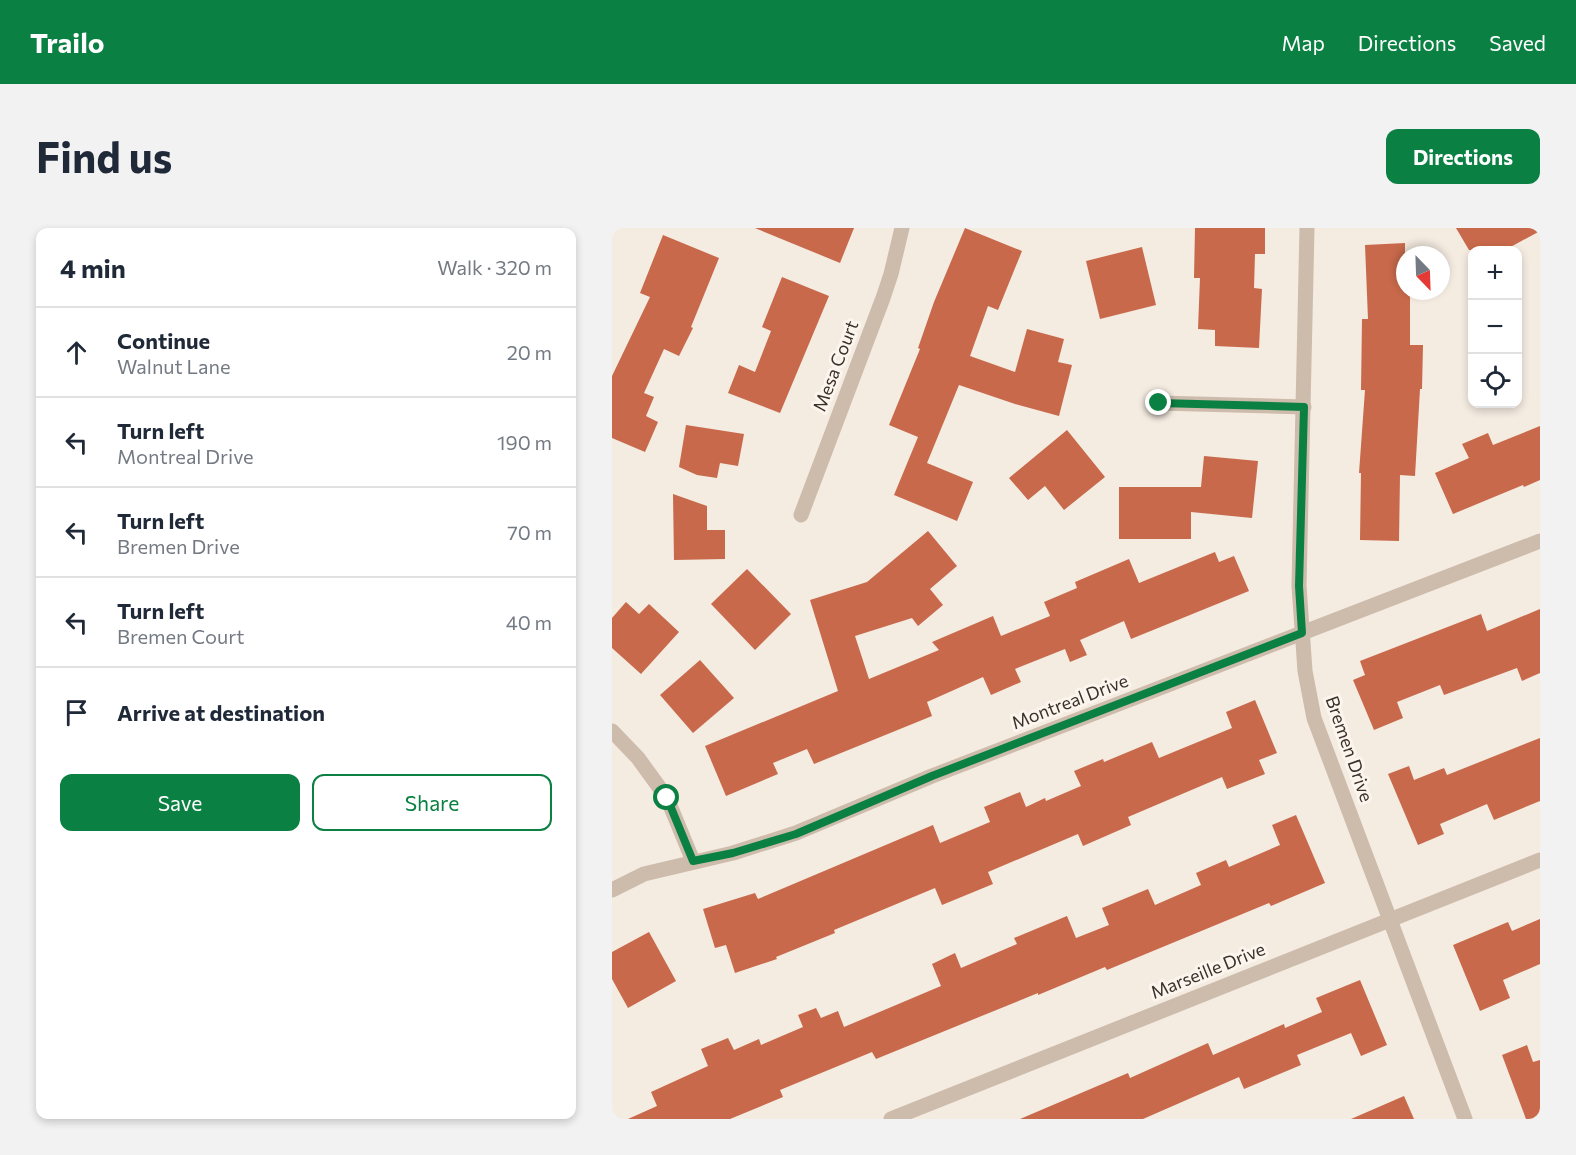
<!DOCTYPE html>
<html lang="en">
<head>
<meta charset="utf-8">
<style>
	body { margin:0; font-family:Commissioner,sans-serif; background:#f2f2f3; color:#1f2937 }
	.controls { position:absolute; right:18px; top:18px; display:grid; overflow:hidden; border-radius:12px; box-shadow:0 3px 9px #0003 }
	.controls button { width:54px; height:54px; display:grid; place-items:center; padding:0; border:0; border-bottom:2px solid #e0e1e3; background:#fff; color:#1f2937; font:30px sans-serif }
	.compass { position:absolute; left:784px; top:18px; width:54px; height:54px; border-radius:50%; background:#fff; box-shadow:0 3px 9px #0003; rotate:157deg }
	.stop { position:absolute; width:18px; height:18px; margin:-14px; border:4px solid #0b8043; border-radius:50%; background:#fff }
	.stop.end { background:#0b8043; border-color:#fff; box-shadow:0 2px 6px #0008 }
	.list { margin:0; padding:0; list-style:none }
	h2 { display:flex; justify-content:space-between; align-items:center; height:78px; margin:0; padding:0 24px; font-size:26px }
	h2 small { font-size:20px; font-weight:400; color:#747a83 }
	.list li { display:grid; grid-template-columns:39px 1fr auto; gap:18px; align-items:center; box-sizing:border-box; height:90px; padding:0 24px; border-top:2px solid #e0e1e3 }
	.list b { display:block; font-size:22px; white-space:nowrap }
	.list p { margin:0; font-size:20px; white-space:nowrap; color:#747a83 }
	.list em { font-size:20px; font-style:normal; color:#747a83 }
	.actions { display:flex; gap:12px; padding:18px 24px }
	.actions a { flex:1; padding:14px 0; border:2px solid #0b8043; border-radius:12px; text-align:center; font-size:21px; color:#0b8043 }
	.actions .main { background:#0b8043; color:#fff }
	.icon { flex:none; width:33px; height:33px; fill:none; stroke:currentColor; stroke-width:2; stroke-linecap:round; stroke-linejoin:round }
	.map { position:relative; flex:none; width:928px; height:891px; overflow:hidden; border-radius:12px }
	header { display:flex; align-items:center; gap:36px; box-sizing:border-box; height:84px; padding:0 30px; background:#0b8043; color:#fff }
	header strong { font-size:28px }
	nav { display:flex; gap:33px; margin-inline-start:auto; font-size:21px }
	.intro { display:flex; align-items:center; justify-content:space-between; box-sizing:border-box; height:144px; padding:0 36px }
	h1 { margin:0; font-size:42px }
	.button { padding:15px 27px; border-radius:12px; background:#0b8043; color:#fff; font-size:21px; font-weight:700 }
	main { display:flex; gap:36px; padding:0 36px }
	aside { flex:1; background:#fff; border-radius:12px; box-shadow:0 3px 9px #0003 }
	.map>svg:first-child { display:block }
</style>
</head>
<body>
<header>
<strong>Trailo</strong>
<nav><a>Map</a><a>Directions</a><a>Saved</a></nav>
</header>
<div class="intro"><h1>Find us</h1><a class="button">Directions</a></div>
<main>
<aside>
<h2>4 min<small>Walk · 320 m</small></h2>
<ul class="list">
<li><svg class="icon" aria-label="ahead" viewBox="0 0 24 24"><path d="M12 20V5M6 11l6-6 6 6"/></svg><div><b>Continue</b><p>Walnut Lane</p></div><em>20 m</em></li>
<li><svg class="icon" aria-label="left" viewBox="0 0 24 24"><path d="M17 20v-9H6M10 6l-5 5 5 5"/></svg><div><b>Turn left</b><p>Montreal Drive</p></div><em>190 m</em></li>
<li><svg class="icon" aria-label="left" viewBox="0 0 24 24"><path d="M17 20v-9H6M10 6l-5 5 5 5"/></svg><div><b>Turn left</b><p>Bremen Drive</p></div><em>70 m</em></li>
<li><svg class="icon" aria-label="left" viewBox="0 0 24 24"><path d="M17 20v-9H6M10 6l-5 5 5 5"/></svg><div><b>Turn left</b><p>Bremen Court</p></div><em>40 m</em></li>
<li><svg class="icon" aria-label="arrive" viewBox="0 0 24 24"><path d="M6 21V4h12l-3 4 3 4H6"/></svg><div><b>Arrive at destination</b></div></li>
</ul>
<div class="actions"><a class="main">Save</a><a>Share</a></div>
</aside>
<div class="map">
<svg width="928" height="891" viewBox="0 0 928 891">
	<rect width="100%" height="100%" fill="#f4ebe1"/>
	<!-- building -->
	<g fill="#c8694b">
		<polygon points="143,0 242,0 228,35"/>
		<polygon points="353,0 410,23 386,82 376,78 358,128 403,144 415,101 452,111 446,134 460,137 447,188 403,176 347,157 315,235 361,254 345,293 282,267 306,209 277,197 308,121 306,120 322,74"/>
		<polygon points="583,0 653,0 653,26 643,26 642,60 650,61 647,120 603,118 603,102 586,101 588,50 582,50"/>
		<polygon points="844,0 928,0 928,3 893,22 857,22"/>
		<polygon points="51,7 107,30 79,99 81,100 67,128 52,121 32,165 42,169 34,188 46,194 33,224 0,210 0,148 38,69 28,65"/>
		<polygon points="793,15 793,63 798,63 798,117 811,117 810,161 808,161 803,248 788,247 787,313 748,312 749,245 747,245 753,162 749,162 750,91 756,91 753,17"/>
		<polygon points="530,19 544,77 488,91 474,33"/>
		<polygon points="170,49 217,68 168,185 116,165 127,137 143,144 159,103 150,99"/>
		<polygon points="74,197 132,206 126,238 108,235 105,250 85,247 67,239"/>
		<polygon points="928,198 928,252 912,259 911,257 841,286 823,245 857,230 850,216 876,205 881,217"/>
		<polygon points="455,202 493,249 452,282 433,258 416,272 397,250"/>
		<polygon points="592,228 646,233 640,290 579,284 579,311 507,311 507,259 589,259"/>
		<polygon points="61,266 95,278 95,302 113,302 113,331 62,332"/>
		<polygon points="316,303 345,338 318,361 331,377 306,398 300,390 243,408 257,451 327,422 320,414 381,388 389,408 438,388 432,374 465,360 463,354 517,331 527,355 603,324 607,334 622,328 637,363 519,411 512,393 468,412 475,427 458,434 453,421 403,441 409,454 379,467 371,449 315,474 320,488 202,536 195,521 161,535 166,546 114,568 93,518 226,463 198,372 255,354"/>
		<polygon points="135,341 179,386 143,422 99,376"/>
		<polygon points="14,374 27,386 37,376 67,404 29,446 0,420 0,390"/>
		<polygon points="928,381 928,445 910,453 905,440 832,467 828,457 785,474 791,490 762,502 741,452 753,447 748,433 869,386 875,403"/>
		<polygon points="88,432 122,470 81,505 48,467"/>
		<polygon points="643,472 665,525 647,532 653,546 615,561 610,549 516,589 519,597 471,618 466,606 376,644 381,656 330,677 323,660 222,702 223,705 164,729 165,731 123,745 114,717 103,720 91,681 143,665 146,671 321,597 328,615 378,594 372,579 408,564 414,579 433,570 434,573 469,558 462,543 491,531 492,534 540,514 547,530 620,500 614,484"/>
		<polygon points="928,510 928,573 882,592 875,576 828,596 832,606 806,617 776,546 797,538 802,552 832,540 835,547"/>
		<polygon points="684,587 713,655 659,678 657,675 495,742 493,739 426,767 426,765 264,831 260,824 168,862 171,869 118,891 16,891 45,878 39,864 96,838 89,821 116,810 122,822 147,811 149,817 191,799 186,787 204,780 209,790 226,783 232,799 329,758 320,736 343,725 349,740 405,716 402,710 455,688 464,710 497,697 490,680 536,661 543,677 589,657 584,645 614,632 617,639 668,617 660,597"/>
		<polygon points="928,691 928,736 891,752 898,770 868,783 841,717 896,694 900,703"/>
		<polygon points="37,704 64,753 16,780 0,751 0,724"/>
		<polygon points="748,752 775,817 749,828 739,805 685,827 689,837 632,861 627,849 531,891 408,891 516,845 518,850 596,815 601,827 672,796 673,800 710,784 704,770"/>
		<polygon points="915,817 921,834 928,832 928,891 914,891 890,827"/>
		<polygon points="792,868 802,891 739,891"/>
	</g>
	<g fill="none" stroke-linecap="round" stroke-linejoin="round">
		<!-- street -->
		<g stroke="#cdbbac" stroke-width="15">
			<polyline points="695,0 687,358 693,443 702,490 853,891"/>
			<polyline points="547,175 692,179"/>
			<polyline points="189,287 271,70 279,46 290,0"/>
			<polyline points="0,503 26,530 55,570 81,633"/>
			<polyline points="0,662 32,646 121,625 184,605 320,548 928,313"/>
			<polyline points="279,891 928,632"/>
		</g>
	</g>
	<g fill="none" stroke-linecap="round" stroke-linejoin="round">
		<!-- route -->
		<polyline stroke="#0b8043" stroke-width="8" points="55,570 81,633 121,625 184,606 320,548 690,405 687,358 692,179 547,175"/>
	</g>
	<g text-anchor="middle" stroke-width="6" stroke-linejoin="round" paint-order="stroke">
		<!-- street labels -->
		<g font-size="18" fill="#3b302b" stroke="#fbf5ee">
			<text transform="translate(224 138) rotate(-69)" y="6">Mesa Court</text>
			<text transform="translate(458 474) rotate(-21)" y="6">Montreal Drive</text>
			<text transform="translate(737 521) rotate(71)" y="6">Bremen Drive</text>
			<text transform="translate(596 743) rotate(-22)" y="6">Marseille Drive</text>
		</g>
	</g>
</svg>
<div class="controls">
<button>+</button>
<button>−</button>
<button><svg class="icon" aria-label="locate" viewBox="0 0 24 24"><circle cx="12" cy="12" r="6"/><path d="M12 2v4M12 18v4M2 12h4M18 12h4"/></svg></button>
</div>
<svg class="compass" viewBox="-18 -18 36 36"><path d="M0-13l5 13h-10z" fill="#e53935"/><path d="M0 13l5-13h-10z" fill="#747a83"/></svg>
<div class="stop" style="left:55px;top:570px"></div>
<div class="stop end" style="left:547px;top:175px"></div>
</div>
</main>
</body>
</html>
